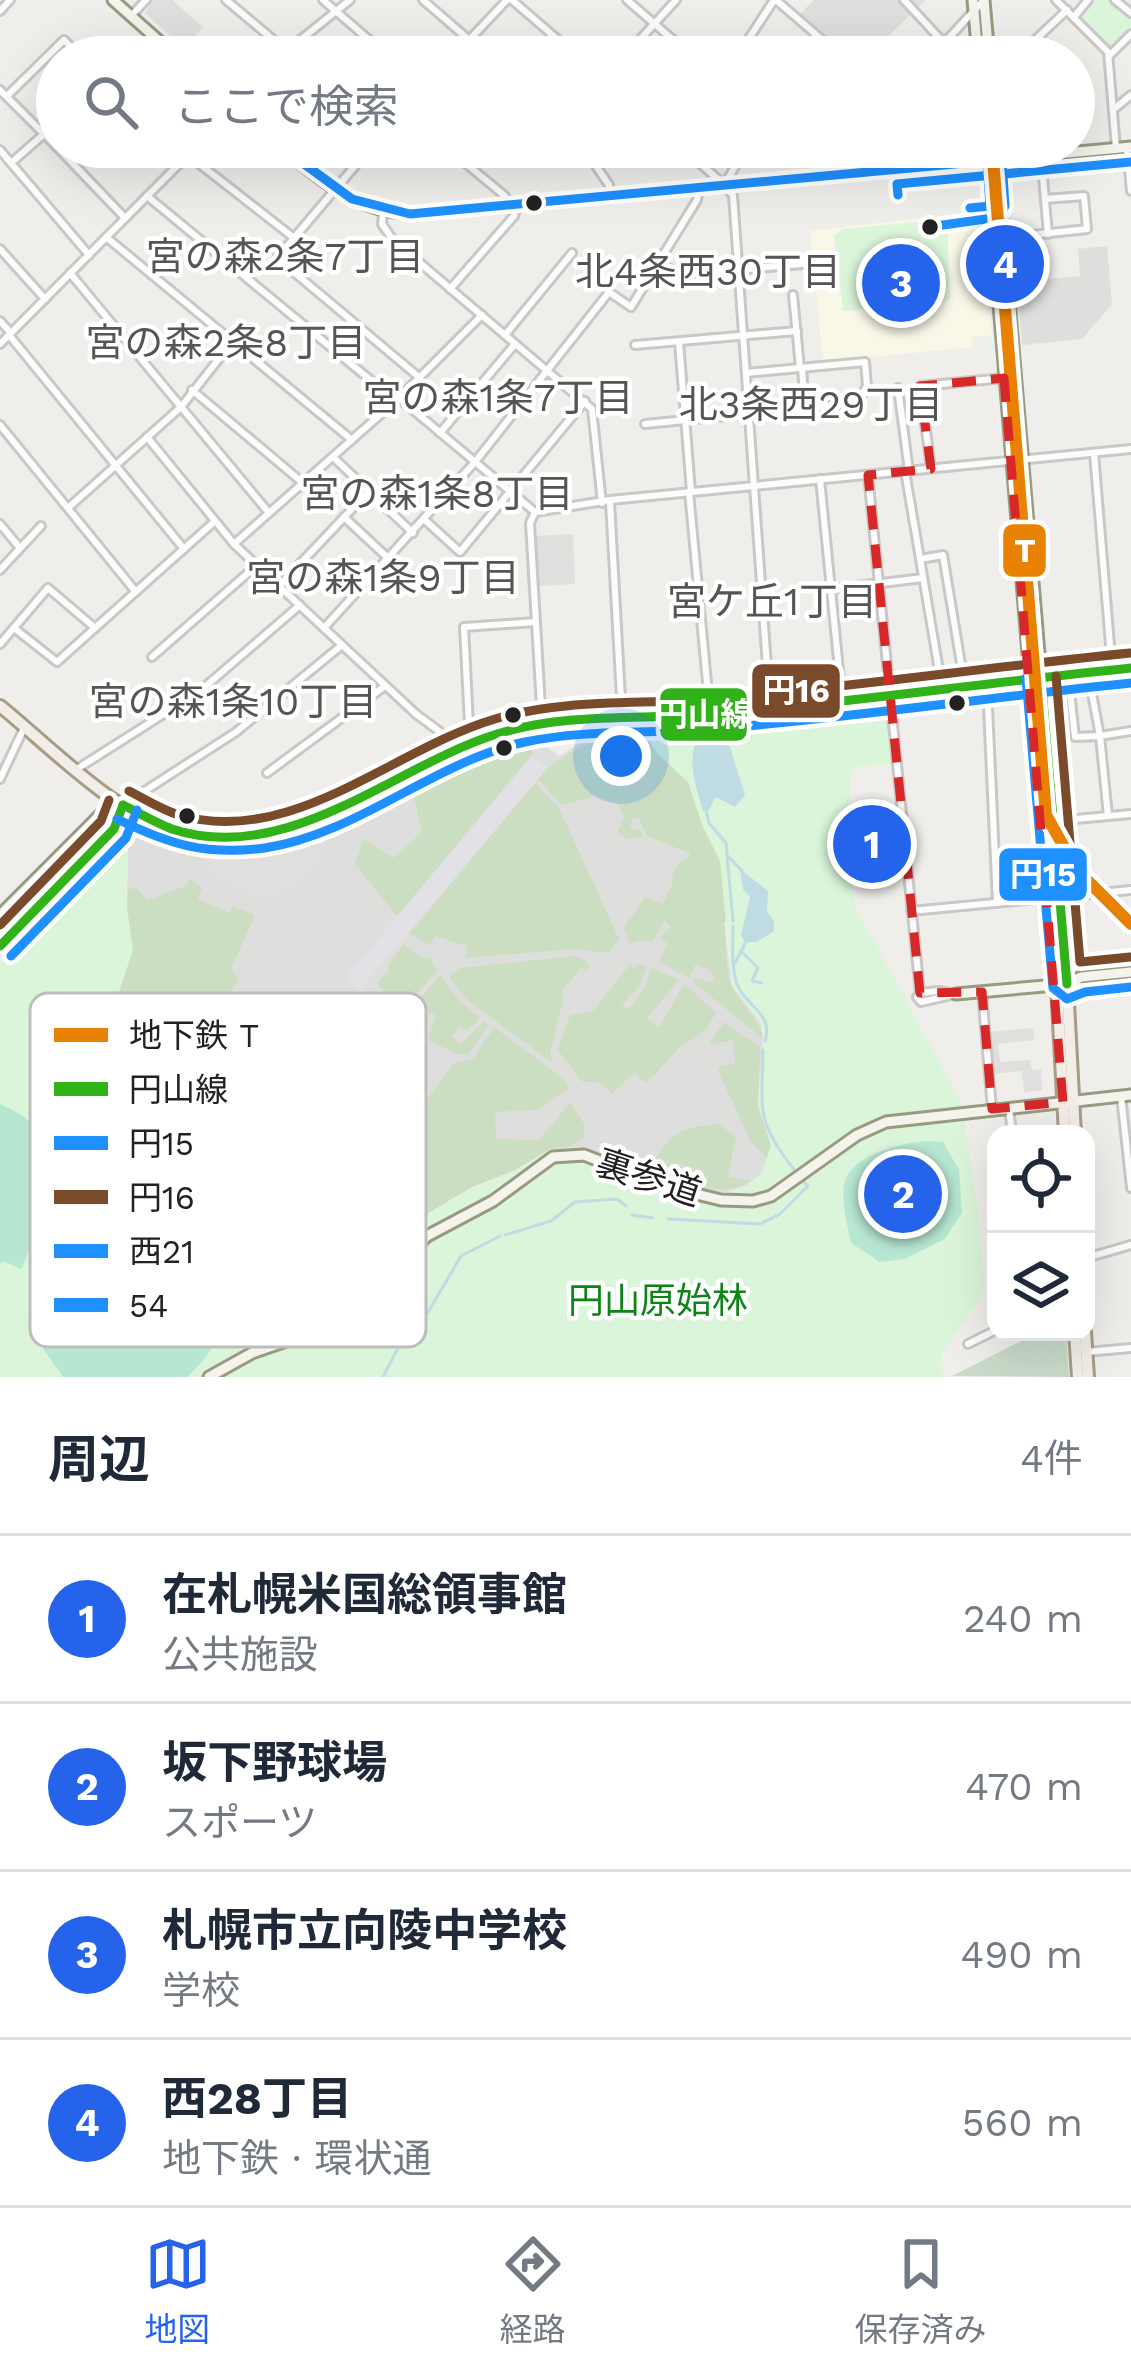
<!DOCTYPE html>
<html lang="ja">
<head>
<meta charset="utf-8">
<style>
	body { margin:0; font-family:"Work Sans","Noto Sans JP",sans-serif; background:#f2f2f3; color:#1f2937 }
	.controls { position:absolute; right:36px; bottom:36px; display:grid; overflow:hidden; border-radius:24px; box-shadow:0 12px 48px #0002 }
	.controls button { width:108px; height:108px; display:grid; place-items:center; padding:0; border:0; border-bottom:3px solid #e0e1e3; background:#fff; color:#1f2937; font:60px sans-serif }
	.you { position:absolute; left:621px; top:756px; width:42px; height:42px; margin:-30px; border:9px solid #fff; border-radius:50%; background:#1a73e8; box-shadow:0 0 0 18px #1a73e833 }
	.badge { display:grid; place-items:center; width:78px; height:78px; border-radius:50%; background:#2563eb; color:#fff; font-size:39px; font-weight:700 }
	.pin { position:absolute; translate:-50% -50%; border:6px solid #fff; box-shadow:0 3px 12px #0006 }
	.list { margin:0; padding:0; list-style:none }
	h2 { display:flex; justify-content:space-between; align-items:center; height:156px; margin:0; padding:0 48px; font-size:51px }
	h2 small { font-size:39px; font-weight:400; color:#747a83 }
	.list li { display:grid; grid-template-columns:78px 1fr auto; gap:36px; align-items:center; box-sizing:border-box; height:168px; padding:0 48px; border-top:3px solid #e0e1e3 }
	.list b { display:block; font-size:45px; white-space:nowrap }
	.list p { margin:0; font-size:39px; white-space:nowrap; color:#747a83 }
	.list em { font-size:39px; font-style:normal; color:#747a83 }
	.icon { flex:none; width:66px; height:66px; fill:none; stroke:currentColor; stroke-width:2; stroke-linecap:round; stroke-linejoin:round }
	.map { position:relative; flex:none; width:1131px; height:1377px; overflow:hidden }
	.search { position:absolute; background:#fff; box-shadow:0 12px 48px #0002; left:36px; right:36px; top:36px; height:132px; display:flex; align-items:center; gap:30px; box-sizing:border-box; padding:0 42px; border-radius:66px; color:#747a83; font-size:45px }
	.sheet { height:828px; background:#fff }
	nav { display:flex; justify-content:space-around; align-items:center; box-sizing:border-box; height:168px; border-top:3px solid #e0e1e3; background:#fff; font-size:33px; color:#747a83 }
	nav a { display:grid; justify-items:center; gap:6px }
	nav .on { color:#2563eb }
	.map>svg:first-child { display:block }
</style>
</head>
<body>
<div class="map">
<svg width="1131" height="1377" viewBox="0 0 1131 1377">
	<rect width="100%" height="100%" fill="#f0eeeb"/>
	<!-- residential -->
	<g fill="#dfdedc">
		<polygon points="814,0 926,0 866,57 854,57 799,15"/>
		<polygon points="1107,246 1112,304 1082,339 1022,345 1017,282 1080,276 1078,249"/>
	</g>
	<!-- education -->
	<polygon fill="#f8f7e8" points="977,212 982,218 992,335 972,337 973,347 823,362 810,231"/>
	<!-- religious -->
	<polygon fill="#dededc" points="645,734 657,754 724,921 732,986 761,1023 763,1039 758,1105 771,1145 762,1173 746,1186 724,1193 661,1177 584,1148 550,1150 513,1171 472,1187 283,1300 253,1250 186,1163 126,1114 133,950 127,900 128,846 132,838 143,835 203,853 263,850 501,750 527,743 547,747 560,756 587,739"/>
	<!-- forest -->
	<g fill="#cbdec1">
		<path d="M724,727V843L731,921L724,922C727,941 725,963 730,981C737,1003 759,1015 763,1039L692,981L695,978L713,982L714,976L709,969L695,965L689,978L660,962L667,943L660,938L671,926L665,921L652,942L638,940L630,944L624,928L645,897L663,904L672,884L673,869L690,856L689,853L647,836L638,818L632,819L630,828L640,830L643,837L627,839L617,833L624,817L618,804L596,796L562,805L538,779C584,725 659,733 724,727Z"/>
		<polygon points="526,745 533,751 531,756 397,916 355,864 363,838 393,858 422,832 412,789 501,751"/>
		<polygon points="535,783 559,808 619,939 609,953 575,949 465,958 467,946 435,936 430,945 409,934"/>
		<polygon points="191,879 202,888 198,899 229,913 233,906 255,915 231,969 239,979 230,993 246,1009 216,1048 309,1127 353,1075 364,1083 376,1071 428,1098 453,1064 473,1059 494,1027 563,1078 569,1088 536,1110 495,1112 496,1139 539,1140 570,1103 585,1125 584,1136 572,1146 550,1149 513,1171 472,1187 283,1300 253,1250 186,1163 97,1091 92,1044 125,950 128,890 134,887 148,900 185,886"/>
		<polygon points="404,944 421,958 430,958 437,971 412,999 401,993 386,994 377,983 388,972 388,965"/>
		<polygon points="575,956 585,960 589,967 586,971 581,968 561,992 564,996 550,1051 553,1063 467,1000 450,979 450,974 461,968"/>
		<path d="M631,963L634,969L637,964L647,966L640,985L622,1004L628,1010L645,988L651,967L679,980L647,1018L659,1027L684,984L716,1012C701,1043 690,1035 673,1054C663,1065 657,1074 645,1083L635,1072L612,1093L600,1083L581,1081L558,1050L570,1015L593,1011Z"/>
		<polygon points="441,975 459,1001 480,1018 468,1030 459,1027 452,1037 461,1044 484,1021 489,1025 468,1055 457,1054 428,1040 436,1015 422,1011 416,1003"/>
		<polygon points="724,1022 760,1047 758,1105 771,1145 767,1158 751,1142 718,1071 720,1066 735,1063 733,1040 708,1045"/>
		<path d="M718,1124L736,1136L728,1177L751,1181C723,1199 683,1185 654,1171L660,1162L720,1175L656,1158C673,1130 687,1127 718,1124Z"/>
	</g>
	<!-- cemetery -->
	<polygon fill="#cadbca" points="1039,1332 1066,1332 1069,1377 952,1376"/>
	<!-- park -->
	<g fill="#daf5da">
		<polygon points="1091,0 1112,0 1131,16 1131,29 1113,50 1079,16"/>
		<polygon points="947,219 950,298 946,301 843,311 834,236 843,229"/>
		<polygon points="887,710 892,764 856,767 849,778 854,904 962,1104 978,1210 985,1290 941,1355 941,1370 948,1377 0,1377 0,963 18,937 109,844 120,839 127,846 126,900 133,950 104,1037 126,1114 186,1164 252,1250 283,1300 473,1188 513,1172 550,1150 584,1149 661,1178 723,1193 746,1186 762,1174 771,1145 758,1105 764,1039 761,1023 732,986 720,861 703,827 688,782 658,754 645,734"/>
	</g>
	<!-- pitch -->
	<g fill="#b7e6d2">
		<path d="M0,1104C27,1116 49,1131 46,1162L64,1170L21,1269L3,1261L0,1265Z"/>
		<path d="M925,1141L943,1142L959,1170L962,1213L945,1239L905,1259L880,1262L851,1243C848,1226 841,1203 844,1185C849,1155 899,1144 925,1141Z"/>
		<path d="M102,1184C138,1181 149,1197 171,1218C188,1234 213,1251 222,1272C237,1306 216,1353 187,1377H63L44,1350L33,1325L28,1324L32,1290L69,1208L78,1197Z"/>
	</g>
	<!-- parking -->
	<g fill="#e0dfde">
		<polygon points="153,0 172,0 203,27 184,48 145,13"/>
		<polygon points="573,534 575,584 536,586 534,536"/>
		<polygon points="323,833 324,847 314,872 281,894 262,898 230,884 204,866 208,856 234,858 265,854"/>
		<polygon points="1033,1028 1034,1040 998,1044 1000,1062 1030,1060 1032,1070 1041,1069 1042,1090 1024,1093 1022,1071 993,1074 986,1036 989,1032"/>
	</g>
	<!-- plaza -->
	<polygon fill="#e2e1e5" points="532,756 547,768 359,991 345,979"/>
	<!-- water -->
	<g fill="#bfdbe3">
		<path d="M711,735L729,744L745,795L735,807L716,797L708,811H703C697,788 686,762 697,740Z"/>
		<polygon points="740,869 768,891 767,912 774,921 774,931 757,942 745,942 741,935 750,897 743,889"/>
	</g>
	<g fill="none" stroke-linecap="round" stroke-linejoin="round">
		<!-- stream -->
		<g stroke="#bfdbe3" stroke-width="3">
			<polyline points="706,810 709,823 726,843 733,921"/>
			<polyline points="729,857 742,871"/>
			<path d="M733,926C733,945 731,966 737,984C745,1006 774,1013 765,1041"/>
			<polyline points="743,953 758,968 752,981 762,983"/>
			<polyline points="735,963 747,940"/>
			<path d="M763,1050C762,1111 755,1120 795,1171"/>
			<polyline points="632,1215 653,1218"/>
			<polyline points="668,1219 760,1224 780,1214 808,1186 805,1183"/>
			<polyline points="505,1235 551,1221 575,1202 617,1199 626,1206"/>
			<polyline points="383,1377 403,1338 427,1314 461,1256 500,1236"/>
		</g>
		<defs>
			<g id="street">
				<polyline points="226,0 294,57"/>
				<polyline points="323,0 389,57"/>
				<polyline points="423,0 489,57"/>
				<polyline points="512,0 578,57"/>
				<polyline points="627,0 693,57"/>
				<polyline points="776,0 842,57"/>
				<polyline points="904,0 944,43"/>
				<polyline points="1056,0 1108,52 1116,148"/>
				<polyline points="1115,0 1131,13"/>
				<polyline points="0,11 10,0"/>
				<polyline points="131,16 146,0"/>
				<polyline points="1074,17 1088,0"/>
				<polyline points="1109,56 1131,34"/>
				<polyline points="279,57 350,0"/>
				<polyline points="453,57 507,0"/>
				<polyline points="624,57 676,0"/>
				<polyline points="737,57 772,3 777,0"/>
				<polyline points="803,57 816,36"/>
				<polyline points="931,57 984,0"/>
				<polyline points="1017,57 1067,10"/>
				<polyline points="0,90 57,147"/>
				<polyline points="7,96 64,40 81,57"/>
				<polyline points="1114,109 1131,95"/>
				<polyline points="57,147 125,218"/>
				<polyline points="175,147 186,157"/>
				<polyline points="446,147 505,196 508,203"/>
				<polyline points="583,147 609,185 610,193"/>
				<polyline points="682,147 722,183"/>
				<polyline points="746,147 724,186 733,195 770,708"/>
				<polyline points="931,147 933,166"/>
				<polyline points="1127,147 1131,191"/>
				<polyline points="0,150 89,255"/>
				<polyline points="188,155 294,238 277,258 420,378"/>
				<polyline points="1041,155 1048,234"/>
				<polyline points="11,163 44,134"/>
				<polyline points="863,172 869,147"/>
				<polyline points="147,196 396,401"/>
				<polyline points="383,213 382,224 393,240 592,409 602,503"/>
				<polyline points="106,237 352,440"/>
				<polyline points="294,238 371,147"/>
				<polyline points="1004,238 1087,229 1084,196 1045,199"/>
				<polyline points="0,249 45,299"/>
				<polyline points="660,263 680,275 802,264"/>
				<polyline points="70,273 269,513"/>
				<polyline points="450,289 514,216 517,206"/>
				<polyline points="793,295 800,368"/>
				<polyline points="0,321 11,333"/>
				<polyline points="9,335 184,549"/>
				<polyline points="505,335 572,253"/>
				<polyline points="679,342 691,492"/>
				<polyline points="0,344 196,147"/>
				<polyline points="635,345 797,331"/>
				<polyline points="802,368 805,409"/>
				<polyline points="898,388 909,471"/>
				<polyline points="192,390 303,483"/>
				<polyline points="400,399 535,512"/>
				<polyline points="645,424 857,403 867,386 865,362 746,373"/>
				<polyline points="0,425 136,592"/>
				<polyline points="440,433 515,344"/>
				<polyline points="147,437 234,544 416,714 459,746"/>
				<polyline points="1094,453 1112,669"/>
				<polyline points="333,457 413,533"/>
				<polyline points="931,468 920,386 1004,378"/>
				<polyline points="905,471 942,688"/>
				<polyline points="868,475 920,993"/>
				<polyline points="820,479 842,700"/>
				<polyline points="689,492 710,714"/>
				<polyline points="610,502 622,716"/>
				<polyline points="68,508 181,407 233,341"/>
				<polyline points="535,512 610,500 1131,449"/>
				<polyline points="535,512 530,523 542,723"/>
				<polyline points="344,517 389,559"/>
				<polyline points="426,521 460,552 585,401"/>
				<polyline points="0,524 20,548"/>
				<polyline points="234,544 399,398 482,315"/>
				<polyline points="920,559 943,555 964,682"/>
				<polyline points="0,570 41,526"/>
				<polyline points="279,586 369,491"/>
				<polyline points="832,589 923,578"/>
				<polyline points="14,628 57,662 95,628"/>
				<polyline points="324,628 475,462 609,292 631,307 697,200 699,188"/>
				<polyline points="0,644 48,588 95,628 214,522"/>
				<polyline points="152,657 257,565"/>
				<polyline points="1088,672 1100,736 1131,731"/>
				<polyline points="1068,674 1075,737 1100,736 1108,816"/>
				<polyline points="987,685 997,903"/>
				<polyline points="470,744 464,627 535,622"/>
				<polyline points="77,769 200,691 300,605"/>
				<polyline points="267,773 385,686"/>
				<polyline points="0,779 24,728"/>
				<polyline points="123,805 236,732 342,645"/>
				<polyline points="1053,821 1131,814"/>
				<polyline points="911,911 1131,890"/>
				<polygon points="938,991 956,994 921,1002 917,997 920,993"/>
				<polyline points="982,993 992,1109"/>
				<polyline points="1121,1096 1131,1188"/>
				<polyline points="1009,1107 1012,1134"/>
				<polyline points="1086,1258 1131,1245"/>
				<polyline points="968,1344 996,1330"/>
				<polyline points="1086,1352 1131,1348"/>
			</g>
			<g id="secondary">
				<polyline points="113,0 177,57"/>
				<polyline points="973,0 978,57"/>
				<polyline points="984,0 989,57"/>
				<path d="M281,147C322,181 355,211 410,214L1131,147"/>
				<polyline points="986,147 1030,678"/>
				<polyline points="996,147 1041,677 1131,668"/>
				<polyline points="0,915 100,815 123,805"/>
				<polyline points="0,946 114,829 123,805"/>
				<polyline points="1067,984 1082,988 1131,984"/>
				<polyline points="956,994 1067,984 1081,977 1131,972"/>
				<polyline points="209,1377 252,1353 336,1324 427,1236 493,1201 553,1157 584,1155 664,1186 721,1200 753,1201 771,1196 857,1135 886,1122 1131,1095"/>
			</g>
			<g id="primary">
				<polyline points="1030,678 1057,985 1065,1134"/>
				<path d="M0,706C56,751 128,830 203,838C309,850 414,751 517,729C578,716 645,719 707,714C819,705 930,687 1041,677L1067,984L1075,1134"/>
				<polyline points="1075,1332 1078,1377"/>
				<polyline points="1085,1332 1088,1377"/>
			</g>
		</defs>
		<!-- street casing -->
		<use href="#street" stroke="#c9c8c7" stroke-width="12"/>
		<!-- secondary casing -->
		<use href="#secondary" stroke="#999a82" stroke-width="15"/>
		<!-- primary casing -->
		<use href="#primary" stroke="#a79c86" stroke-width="16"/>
		<!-- street -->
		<use href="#street" stroke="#fdfcfc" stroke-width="6"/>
		<!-- secondary -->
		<use href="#secondary" stroke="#f4f4ed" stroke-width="9"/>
		<!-- primary -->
		<use href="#primary" stroke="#f3ede7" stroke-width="10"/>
		<defs>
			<g id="bus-1">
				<polyline points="1041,677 1067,984"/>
				<path d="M123,805C139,813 156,823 172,829C288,867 394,766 497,734C567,712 642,720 714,714C853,702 992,682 1131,668"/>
				<polyline points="0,946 114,829 123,805"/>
			</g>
			<g id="bus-2">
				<polyline points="1026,678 1053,988 1067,999 1085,992 1131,987"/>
				<path d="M117,819C169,844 205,856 265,848C358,834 433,762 525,742C587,729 652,734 715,729C854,717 992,697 1131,683"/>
				<polyline points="11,956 126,838 137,810"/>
			</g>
			<g id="bus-3">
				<polyline points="1056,676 1080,962 1130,957"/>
				<path d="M129,791C145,799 162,810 179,815C292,848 393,749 495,719C565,698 640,705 712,699C852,687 990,667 1130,653"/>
				<polyline points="0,925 101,821 109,800"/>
			</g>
			<polyline id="bus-4" points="281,147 352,199 410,214 987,161 990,206 970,208"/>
			<g id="bus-5">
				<polyline points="898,195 897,184 1131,162"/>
				<polyline points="929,227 1000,217 1005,206 1002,160"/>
			</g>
		</defs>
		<!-- bus-1 casing -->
		<use href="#bus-1" stroke="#fff" stroke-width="18"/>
		<!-- bus-2 casing -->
		<use href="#bus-2" stroke="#fff" stroke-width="18"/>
		<!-- bus-3 casing -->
		<use href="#bus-3" stroke="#fff" stroke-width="18"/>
		<!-- bus-4 casing -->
		<use href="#bus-4" stroke="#fff" stroke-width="18"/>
		<!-- bus-5 casing -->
		<use href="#bus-5" stroke="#fff" stroke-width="18"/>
		<!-- bus-1 -->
		<use href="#bus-1" stroke="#31b219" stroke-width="9"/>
		<!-- bus-2 -->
		<use href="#bus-2" stroke="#1e90ff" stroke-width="9"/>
		<!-- bus-3 -->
		<use href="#bus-3" stroke="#7a4b2a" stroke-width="9"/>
		<!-- bus-4 -->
		<use href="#bus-4" stroke="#1e90ff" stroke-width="9"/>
		<!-- bus-5 -->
		<use href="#bus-5" stroke="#1e90ff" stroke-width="9"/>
		<defs>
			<polyline id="metro-1" points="992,147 1046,815 1077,870 1131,924"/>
		</defs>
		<!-- metro-1 casing -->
		<use href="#metro-1" stroke="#fff" stroke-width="21"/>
		<!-- metro-1 -->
		<use href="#metro-1" stroke="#e98103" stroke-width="12"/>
	</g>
	<!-- marked area -->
	<path fill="none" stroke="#d62828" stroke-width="9" stroke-dasharray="24 15" stroke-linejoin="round" d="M1004,378L1063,1102L992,1109L982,992L920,993L868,475L931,469L920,386Z"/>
	<!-- markers -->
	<g fill="#222" stroke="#fff" stroke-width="4.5">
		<circle cx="534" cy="203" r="10"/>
		<circle cx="930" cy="227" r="10"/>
		<circle cx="957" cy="703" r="10"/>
		<circle cx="513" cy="715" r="10"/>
		<circle cx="504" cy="748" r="10"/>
		<circle cx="187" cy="816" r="10"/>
	</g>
	<g text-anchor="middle" stroke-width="9" stroke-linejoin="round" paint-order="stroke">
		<!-- street labels -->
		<g font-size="36" fill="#222" stroke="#fff">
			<text transform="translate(649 1177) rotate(18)" y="13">裏参道</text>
		</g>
		<!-- park labels -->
		<g font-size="36" fill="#0c8416" stroke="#fff">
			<text x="658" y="1313">円山原始林</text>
		</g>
		<!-- neighbourhood labels -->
		<g font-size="39" fill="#555" stroke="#fff">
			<text x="285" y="270">宮の森2条7丁目</text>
			<text x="708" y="285">北4条西30丁目</text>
			<text x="226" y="356">宮の森2条8丁目</text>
			<text x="498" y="411">宮の森1条7丁目</text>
			<text x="811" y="418">北3条西29丁目</text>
			<text x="437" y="507">宮の森1条8丁目</text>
			<text x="383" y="591">宮の森1条9丁目</text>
			<text x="772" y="615">宮ケ丘1丁目</text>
			<text x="233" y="715">宮の森1条10丁目</text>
		</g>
	</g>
	<!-- legend -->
	<rect x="30" y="993" width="396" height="354" rx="18" fill="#fff" stroke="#bdbdbd" stroke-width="3"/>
	<rect x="54" y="1028" width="54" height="14" fill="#e98103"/>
	<rect x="54" y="1082" width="54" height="14" fill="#31b219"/>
	<rect x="54" y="1136" width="54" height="14" fill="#1e90ff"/>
	<rect x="54" y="1190" width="54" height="14" fill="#7a4b2a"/>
	<rect x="54" y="1244" width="54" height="14" fill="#1e90ff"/>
	<rect x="54" y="1298" width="54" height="14" fill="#1e90ff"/>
	<g font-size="33" fill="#222">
		<text x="129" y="1047">地下鉄 T</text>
		<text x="129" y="1101">円山線</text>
		<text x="129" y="1155">円15</text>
		<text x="129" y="1209">円16</text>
		<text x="129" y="1263">西21</text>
		<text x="129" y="1317">54</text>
	</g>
	<g stroke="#fff" stroke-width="4.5">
		<rect x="1001" y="522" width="47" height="57" rx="12" fill="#e98103"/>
		<rect x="750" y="662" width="92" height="58" rx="12" fill="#7a4b2a"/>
		<rect x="658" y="686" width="91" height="57" rx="12" fill="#31b219"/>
		<rect x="997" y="846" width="92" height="57" rx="12" fill="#1e90ff"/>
	</g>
	<g font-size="33" text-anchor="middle" font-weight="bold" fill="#fff">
		<text x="1025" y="562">T</text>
		<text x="796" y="702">円16</text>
		<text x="704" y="726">円山線</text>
		<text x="1043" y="886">円15</text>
	</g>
</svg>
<div class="controls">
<button><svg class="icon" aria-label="locate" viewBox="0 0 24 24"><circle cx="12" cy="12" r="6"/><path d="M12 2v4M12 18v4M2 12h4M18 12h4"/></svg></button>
<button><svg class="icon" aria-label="layers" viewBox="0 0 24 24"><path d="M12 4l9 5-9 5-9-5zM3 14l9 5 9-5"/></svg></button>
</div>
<div class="you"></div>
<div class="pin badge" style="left:872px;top:844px">1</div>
<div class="pin badge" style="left:903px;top:1194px">2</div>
<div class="pin badge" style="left:901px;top:283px">3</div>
<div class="pin badge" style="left:1005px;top:264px">4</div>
<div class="search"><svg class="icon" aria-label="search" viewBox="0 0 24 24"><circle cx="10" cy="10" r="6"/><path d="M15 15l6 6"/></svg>ここで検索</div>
</div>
<section class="sheet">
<h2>周辺<small>4件</small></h2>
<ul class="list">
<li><span class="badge">1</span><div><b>在札幌米国総領事館</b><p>公共施設</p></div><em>240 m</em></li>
<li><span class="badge">2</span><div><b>坂下野球場</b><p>スポーツ</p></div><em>470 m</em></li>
<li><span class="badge">3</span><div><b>札幌市立向陵中学校</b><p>学校</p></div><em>490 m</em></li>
<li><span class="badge">4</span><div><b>西28丁目</b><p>地下鉄 · 環状通</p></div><em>560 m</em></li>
</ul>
</section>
<nav>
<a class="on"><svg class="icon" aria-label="map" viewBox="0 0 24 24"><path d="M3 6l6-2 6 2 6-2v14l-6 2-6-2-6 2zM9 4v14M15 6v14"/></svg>地図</a>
<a><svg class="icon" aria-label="directions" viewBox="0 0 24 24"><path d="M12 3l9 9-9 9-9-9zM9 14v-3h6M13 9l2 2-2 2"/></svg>経路</a>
<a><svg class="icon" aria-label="saved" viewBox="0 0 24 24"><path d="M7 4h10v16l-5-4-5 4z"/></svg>保存済み</a>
</nav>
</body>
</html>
